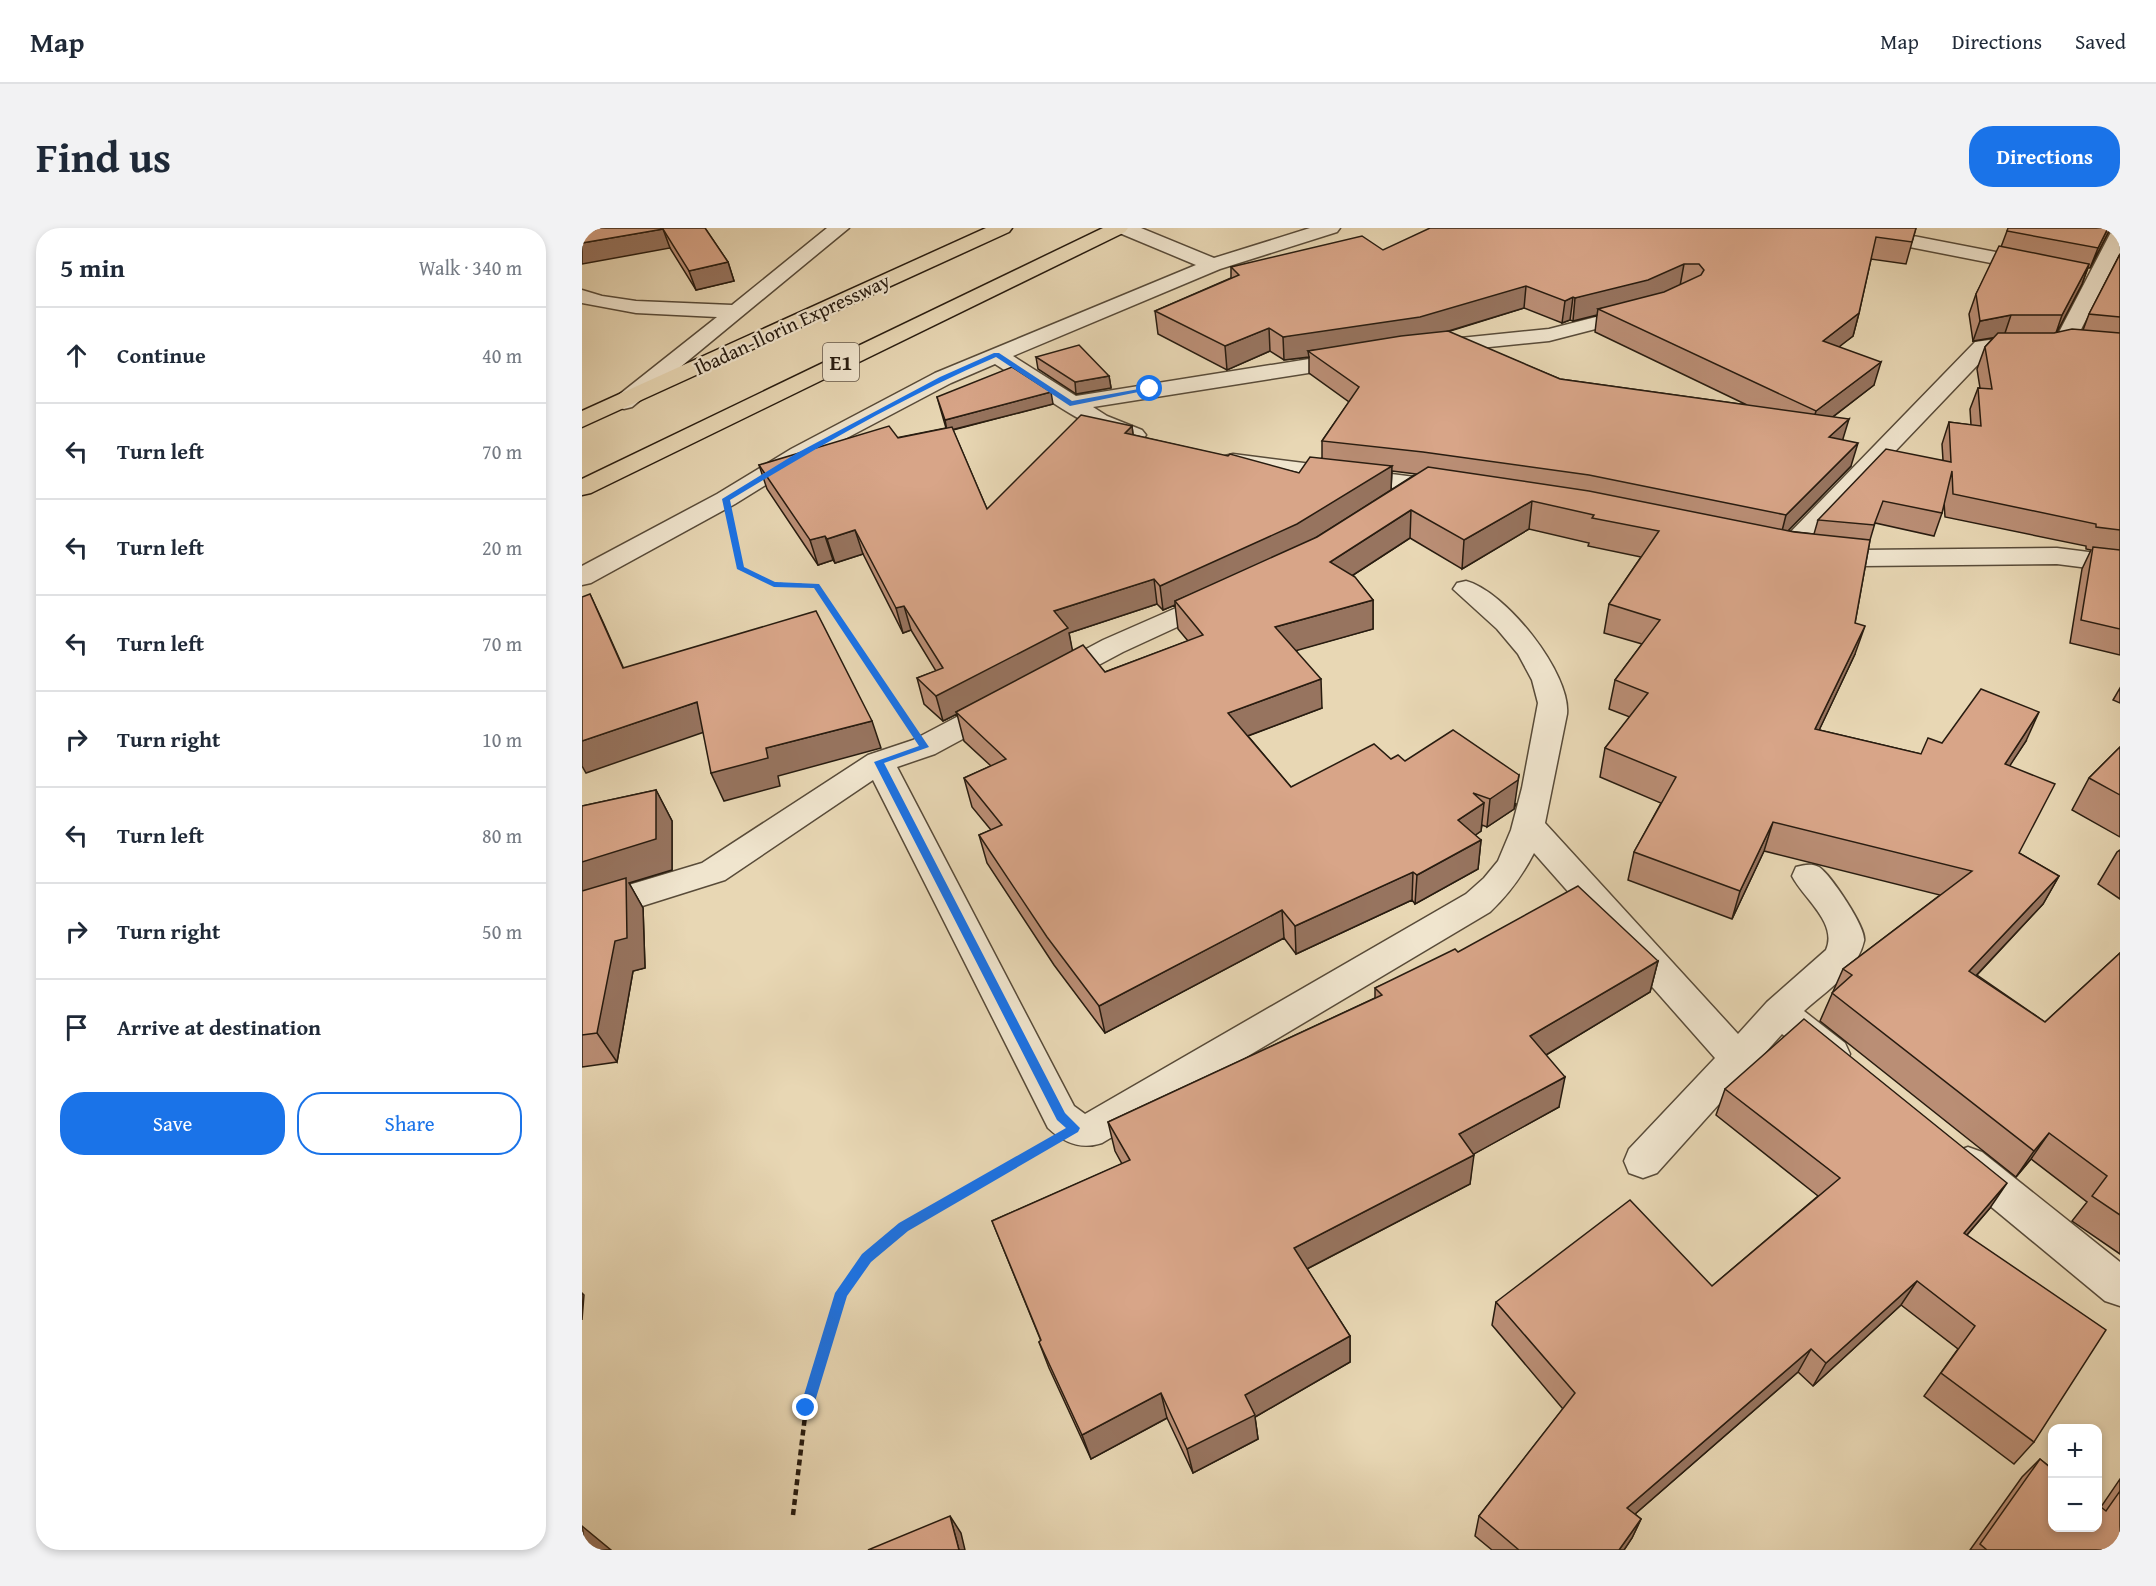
<!DOCTYPE html>
<html lang="en">
<head>
<meta charset="utf-8">
<style>
	body { margin:0; font-family:"Gentium Book Plus",serif; background:#f2f2f3; color:#1f2937 }
	.controls { position:absolute; right:18px; bottom:18px; display:grid; overflow:hidden; border-radius:12px; box-shadow:0 3px 9px #0003 }
	.controls button { width:54px; height:54px; display:grid; place-items:center; padding:0; border:0; border-bottom:2px solid #e0e1e3; background:#fff; color:#1f2937; font:30px sans-serif }
	.stop { position:absolute; width:18px; height:18px; margin:-14px; border:4px solid #1a73e8; border-radius:50%; background:#fff }
	.stop.end { background:#1a73e8; border-color:#fff; box-shadow:0 2px 6px #0008 }
	.list { margin:0; padding:0; list-style:none }
	h2 { display:flex; justify-content:space-between; align-items:center; height:78px; margin:0; padding:0 24px; font-size:26px }
	h2 small { font-size:20px; font-weight:400; color:#747a83 }
	.list li { display:grid; grid-template-columns:39px 1fr auto; gap:18px; align-items:center; box-sizing:border-box; height:96px; padding:0 24px; border-top:2px solid #e0e1e3 }
	.list b { display:block; font-size:22px; white-space:nowrap }
	.list em { font-size:20px; font-style:normal; color:#747a83 }
	.actions { display:flex; gap:12px; padding:18px 24px }
	.actions a { flex:1; padding:14px 0; border:2px solid #1a73e8; border-radius:24px; text-align:center; font-size:21px; color:#1a73e8 }
	.actions .main { background:#1a73e8; color:#fff }
	.icon { flex:none; width:33px; height:33px; fill:none; stroke:currentColor; stroke-width:2; stroke-linecap:round; stroke-linejoin:round }
	.map { position:relative; flex:none; width:1538px; height:1322px; overflow:hidden; border-radius:24px }
	header { display:flex; align-items:center; gap:36px; box-sizing:border-box; height:84px; padding:0 30px; background:#fff; border-bottom:2px solid #e0e1e3 }
	header strong { font-size:28px }
	nav { display:flex; gap:33px; margin-inline-start:auto; font-size:21px }
	.intro { display:flex; align-items:center; justify-content:space-between; box-sizing:border-box; height:144px; padding:0 36px }
	h1 { margin:0; font-size:42px }
	.button { padding:15px 27px; border-radius:24px; background:#1a73e8; color:#fff; font-size:21px; font-weight:700 }
	main { display:flex; gap:36px; padding:0 36px }
	aside { flex:1; background:#fff; border-radius:24px; box-shadow:0 3px 9px #0003 }
	.map>svg:first-child { display:block }
</style>
</head>
<body>
<header>
<strong>Map</strong>
<nav><a>Map</a><a>Directions</a><a>Saved</a></nav>
</header>
<div class="intro"><h1>Find us</h1><a class="button">Directions</a></div>
<main>
<aside>
<h2>5 min<small>Walk · 340 m</small></h2>
<ul class="list">
<li><svg class="icon" aria-label="ahead" viewBox="0 0 24 24"><path d="M12 20V5M6 11l6-6 6 6"/></svg><div><b>Continue</b></div><em>40 m</em></li>
<li><svg class="icon" aria-label="left" viewBox="0 0 24 24"><path d="M17 20v-9H6M10 6l-5 5 5 5"/></svg><div><b>Turn left</b></div><em>70 m</em></li>
<li><svg class="icon" aria-label="left" viewBox="0 0 24 24"><path d="M17 20v-9H6M10 6l-5 5 5 5"/></svg><div><b>Turn left</b></div><em>20 m</em></li>
<li><svg class="icon" aria-label="left" viewBox="0 0 24 24"><path d="M17 20v-9H6M10 6l-5 5 5 5"/></svg><div><b>Turn left</b></div><em>70 m</em></li>
<li><svg class="icon" aria-label="right" viewBox="0 0 24 24"><path d="M7 20v-9h11M14 6l5 5-5 5"/></svg><div><b>Turn right</b></div><em>10 m</em></li>
<li><svg class="icon" aria-label="left" viewBox="0 0 24 24"><path d="M17 20v-9H6M10 6l-5 5 5 5"/></svg><div><b>Turn left</b></div><em>80 m</em></li>
<li><svg class="icon" aria-label="right" viewBox="0 0 24 24"><path d="M7 20v-9h11M14 6l5 5-5 5"/></svg><div><b>Turn right</b></div><em>50 m</em></li>
<li><svg class="icon" aria-label="arrive" viewBox="0 0 24 24"><path d="M6 21V4h12l-3 4 3 4H6"/></svg><div><b>Arrive at destination</b></div></li>
</ul>
<div class="actions"><a class="main">Save</a><a>Share</a></div>
</aside>
<div class="map">
<svg width="1538" height="1322" viewBox="0 0 1538 1322">
	<rect width="100%" height="100%" fill="#e8d7b4"/>
	<filter id="stains"><feTurbulence type="fractalNoise" baseFrequency=".00333" numOctaves="4"/><feColorMatrix values="0 0 0 0 .2 0 0 0 0 .09 0 0 0 0 .02 0 0 0 .5 -.17"/></filter>
	<radialGradient id="worn" r=".72"><stop offset=".6" stop-color="#630" stop-opacity="0"/><stop offset="1" stop-color="#630" stop-opacity=".3"/></radialGradient>
	<g fill="none" stroke-linecap="round" stroke-linejoin="round">
		<defs>
			<g id="minor">
				<polygon points="245,0 267,0 50,179 42,181 34,179 31,174 34,169 135,89 54,85 0,75 0,62 20,68 54,73 150,77"/>
				<path d="M532,0H559L632,30L728,0H758L755,4L638,41L431,128L494,168L771,124L779,126L782,131L779,136L771,138L511,179L525,188L560,202L564,207L560,212C528,220 443,155 413,136L369,155L225,231L153,276L9,355L0,357V338L135,266L209,221L353,145L614,37L535,4Z"/>
				<polygon points="1251,0 1290,0 1455,32 1462,34 1465,38 1462,42 1455,44 1261,6 1254,4"/>
				<polygon points="1538,0 1538,25 1490,119 1464,124 1408,124 1214,327 1205,330 1196,327 1192,322 1196,317 1393,114 1422,110 1474,110 1528,6 1531,2"/>
				<polygon points="1057,78 1064,80 1067,84 1064,88 967,113 849,125 841,124 838,119 841,114 849,113 967,101"/>
				<polygon points="651,226 865,253 874,255 877,260 874,265 865,267 643,238 639,233 643,228"/>
				<polygon points="1241,318 1280,322 1475,320 1538,328 1538,344 1475,336 1280,338 1232,332 1228,326 1232,320"/>
				<path d="M884,353C923,363 989,445 985,486L963,595L1156,806L1185,774L1244,722C1256,695 1222,671 1210,648L1214,639C1222,637 1229,635 1237,639C1248,646 1285,700 1282,713C1275,744 1244,763 1222,783L1263,815L1268,826L1263,837L1250,841L1237,837L1200,806L1075,945L1061,950L1047,945L1042,933L1047,921L1133,830L952,625C940,648 927,666 908,684L520,915C499,922 482,915 466,900L291,552L143,652L0,697V671L120,635L286,527L331,512L407,472L417,469L427,472L432,479L427,486L353,526L315,539L492,878L503,886L884,666L902,650L916,633L929,602L940,560L956,475L950,452L936,426L915,401L871,361L875,355Z"/>
				<polygon points="635,362 645,364 648,370 645,376 541,424 481,456 471,459 461,456 457,450 461,444 521,412"/>
				<polygon points="1386,919 1400,924 1538,1034 1538,1078 1523,1073 1372,948 1367,936 1372,924"/>
			</g>
			<g id="motorway">
				<polygon points="404,0 430,0 427,4 0,199 0,183"/>
				<polygon points="521,0 546,0 543,4 9,265 0,267 0,251"/>
			</g>
		</defs>
		<!-- minor casing -->
		<use href="#minor" stroke="#584b39" stroke-width="3"/>
		<!-- motorway casing -->
		<use href="#motorway" stroke="#281c10" stroke-width="3"/>
		<!-- path-far1 -->
		<polyline stroke="#281c10" stroke-width="3" stroke-dasharray="4 2" stroke-linecap="butt" points="151,306 158,340 192,356 234,358 322,488"/>
		<!-- path -->
		<polyline stroke="#281c10" stroke-width="4.5" stroke-dasharray="6 4" stroke-linecap="butt" points="211,1287 224,1180 259,1065 285,1030 322,999 455,922"/>
		<!-- minor -->
		<use href="#minor" fill="#f0e5ce" fill-rule="evenodd"/>
		<!-- motorway -->
		<use href="#motorway" fill="#e8d7b4" fill-rule="evenodd"/>
	</g>
	<!-- wall -->
	<g fill="#ba8e75" stroke="#281c10" stroke-width="1.5" fill-rule="evenodd">
		<polygon points="0,0 123,0 146,34 152,53 114,62 88,20"/>
		<path d="M1334,0L1324,36L1289,31L1277,85L1271,108L1257,118L1292,157L1251,189L1261,212L1269,238L1206,303L1232,306L1236,292L1361,232L1360,216L1367,194L1389,197L1388,181L1396,160H1398L1395,141L1403,119L1412,109L1391,113L1387,86L1394,66L1419,19L1425,3L1526,5L1508,40H1506L1500,56L1474,105L1501,102L1507,86L1538,26V427L1488,415L1500,341L1509,322L1504,321V318L1363,289L1362,274L1360,285L1352,308L1293,295L1288,312L1273,395V426L1237,502L1339,526L1360,515L1444,513L1427,538L1437,625L1477,648L1461,676L1395,747L1463,794L1538,725V1026L1490,993L1505,974L1449,931L1434,949L1238,793L1261,741L1358,667L1182,623L1150,691L1046,652L1052,624L1079,575L1018,549L1023,520L1048,489L1027,481L1033,452L1060,416L1022,405L1027,376L1059,329L1006,318L1007,315L947,301L880,341L828,310L771,347L791,372V401L714,422L740,480L666,508L709,559L809,531L823,533L934,576L932,581L905,599L900,597L899,603L893,607L899,612L896,641L833,676L830,672L714,726L702,710L523,805L472,737L405,635L397,607L409,602L390,579L382,550L409,538L382,513L375,486L361,493L342,476L335,450L354,443L329,402L321,405L281,326L253,335L251,332L236,337L185,261L177,237L364,200L355,169L471,176L371,202L405,281L550,198L551,207L717,245L740,230V213L767,174L727,145V129L702,132L688,123L645,142L576,106L573,83L649,50V39L801,22ZM942,80L980,95L988,92L991,93L1015,87L1013,104L1165,177L978,151L865,104ZM810,243L834,246L809,262ZM575,376L581,382L593,377L596,401L606,413L523,444L490,423L487,405Z"/>
		<polygon points="454,129 527,148 529,160 494,166 456,141"/>
		<polygon points="1538,460 1538,475 1531,472"/>
		<polygon points="1538,519 1538,609 1490,582 1507,550"/>
		<polygon points="74,562 90,593 90,642 47,655 61,680 63,740 51,743 35,834 0,839 0,578"/>
		<polygon points="1538,622 1538,671 1516,656 1535,624"/>
		<polygon points="876,724 1076,733 1068,764 964,827 977,879 891,926 888,956 725,1041 768,1108 768,1134 673,1189 676,1211 611,1245 585,1190 509,1231 467,1140 457,1114 459,1113 410,993 540,936 533,923 526,894 793,770 793,760"/>
		<polygon points="1143,861 1408,980 1385,1007 1452,1214 1432,1236 1342,1168 1376,1121 1319,1077 1231,1158 1216,1144 1053,1286 1059,1291 1050,1310 1042,1322 910,1322 893,1308 897,1288 981,1181 910,1097 914,1074 1130,1058 1236,968 1134,887"/>
		<polygon points="1458,1231 1519,1279 1538,1251 1538,1322 1388,1322 1440,1249"/>
	</g>
	<!-- shaded-wall -->
	<g fill="#97745f" stroke="#281c10" stroke-width="1.5">
		<polygon points="1526,0 1530,0 1526,5 1508,40 1516,20"/>
		<polygon points="81,1 88,20 0,36 0,15"/>
		<polygon points="146,34 152,53 114,62 107,43"/>
		<polygon points="1102,36 1098,58 1062,75 1016,81 1015,87 991,93 993,70"/>
		<polygon points="1507,36 1500,56 1473,108 1480,87"/>
		<polygon points="944,58 942,80 837,112 726,123 727,129 702,132 701,109"/>
		<polygon points="991,69 988,92 980,95 983,73"/>
		<polygon points="1277,85 1271,108 1235,136 1241,113"/>
		<polygon points="1429,87 1422,108 1391,113 1398,93"/>
		<polygon points="687,100 688,123 645,142 643,118"/>
		<polygon points="1299,134 1292,157 1227,207 1234,183"/>
		<polygon points="527,148 529,160 494,166 493,154"/>
		<polygon points="469,164 471,176 365,203 363,192"/>
		<polygon points="1267,191 1260,214 1247,209"/>
		<polygon points="550,198 553,222 543,205"/>
		<polygon points="1276,215 1269,238 1198,311 1204,287"/>
		<polygon points="810,238 809,262 716,321 593,373 593,377 581,382 578,358"/>
		<polygon points="950,273 947,301 880,341 882,312"/>
		<polygon points="829,282 828,310 748,362 748,334"/>
		<polygon points="273,302 281,326 253,335 245,311"/>
		<polygon points="243,308 251,332 236,337 228,312"/>
		<polygon points="572,351 575,376 487,405 491,425 374,484 375,486 361,493 354,468 472,383"/>
		<polygon points="8,366 21,394 54,468 41,440"/>
		<polygon points="791,372 791,401 695,428 693,399"/>
		<polygon points="322,378 329,402 321,405 314,380"/>
		<polygon points="1283,398 1273,426 1224,530 1233,501"/>
		<polygon points="739,451 740,480 649,514 646,485"/>
		<polygon points="115,474 128,502 4,545 0,538 0,513"/>
		<polygon points="1457,484 1444,513 1410,565 1423,536"/>
		<polygon points="290,493 299,520 196,548 198,558 142,573 129,545 184,520"/>
		<polygon points="937,547 932,581 905,599 908,571"/>
		<polygon points="74,562 90,593 90,642 47,655 61,680 63,740 51,743 35,834 15,805 0,670 0,634"/>
		<polygon points="902,575 899,603 874,621 876,592"/>
		<polygon points="1191,594 1182,623 1150,691 1158,663"/>
		<polygon points="899,612 896,641 833,676 835,647"/>
		<polygon points="831,644 830,672 714,726 713,698"/>
		<polygon points="1477,648 1461,676 1373,770 1387,743"/>
		<polygon points="700,682 702,710 523,805 517,778"/>
		<polygon points="1076,733 1068,764 944,839 948,808"/>
		<polygon points="983,849 977,879 874,936 877,906"/>
		<polygon points="1467,905 1449,931 1434,949 1452,923"/>
		<polygon points="892,927 888,956 713,1047 712,1020"/>
		<polygon points="1425,955 1408,980 1365,1030 1382,1005"/>
		<polygon points="1335,1053 1319,1077 1231,1158 1244,1135"/>
		<polygon points="0,1065 2,1067 0,1092"/>
		<polygon points="768,1108 768,1134 673,1189 676,1211 611,1245 605,1221 663,1167"/>
		<polygon points="1229,1121 1216,1144 1037,1300 1045,1280"/>
		<polygon points="579,1165 585,1190 509,1231 500,1207"/>
		<polygon points="368,1288 379,1305 383,1322 377,1322"/>
		<polygon points="1059,1291 1050,1310 1042,1322 1037,1322"/>
		<polygon points="0,1298 29,1322 3,1322"/>
	</g>
	<!-- building -->
	<g fill="#d8a588" stroke="#281c10" stroke-width="1.5">
		<polygon points="0,0 123,0 146,34 107,43 81,1 0,15"/>
		<polygon points="848,0 1334,0 1330,14 1294,9 1277,85 1241,113 1299,134 1234,183 1016,81 1082,64 1119,47 1122,42 1117,36 1102,36 1066,52 993,70 991,69 983,73 944,58 838,89 701,109 687,100 643,118 573,83 657,47 649,39 780,8 801,22"/>
		<polygon points="1426,0 1526,0 1516,20 1425,3"/>
		<polygon points="1417,18 1507,36 1480,87 1429,87 1398,93 1394,66"/>
		<polygon points="1538,26 1538,89 1507,86"/>
		<polygon points="1490,101 1538,105 1538,302 1514,299 1514,296 1371,266 1370,243 1360,285 1301,273 1292,297 1236,292 1304,221 1369,234 1367,194 1399,198 1396,160 1410,161 1403,119 1416,105 1472,105"/>
		<polygon points="866,103 978,151 1267,191 1247,209 1276,215 1204,287 1007,247 841,224 740,213 777,159 726,123 819,108"/>
		<polygon points="497,117 527,148 493,154 454,129"/>
		<polygon points="430,139 469,164 363,192 355,169"/>
		<polygon points="499,187 550,198 543,205 646,228 648,226 717,245 728,229 810,238 715,296 578,358 572,351 472,383 486,400 354,468 335,450 361,440 322,378 314,380 273,302 245,311 243,308 228,312 177,237 307,198 316,210 370,199 405,281"/>
		<polygon points="846,239 1007,263 1212,304 1288,312 1273,395 1283,398 1233,501 1339,526 1346,510 1360,515 1399,461 1457,484 1423,536 1473,556 1437,625 1477,648 1387,743 1463,794 1538,725 1538,987 1510,968 1525,948 1467,905 1452,923 1250,765 1270,747 1261,741 1390,643 1191,594 1158,663 1052,624 1094,549 1023,520 1066,465 1033,452 1078,392 1027,376 1077,303 1010,290 1012,287 950,273 882,312 829,282 748,334 773,349 791,372 693,399 739,451 646,485 709,559 792,516 809,531 816,527 823,533 871,502 937,547 936,552 908,571 891,565 902,575 876,592 899,612 835,647 831,644 713,698 700,682 517,778 465,709 397,607 420,597 382,550 424,531 374,484 501,417 523,444 621,407 593,373 735,309"/>
		<polygon points="1511,319 1538,322 1538,401 1499,392"/>
		<polygon points="8,366 41,440 234,383 290,493 184,520 186,530 129,545 115,474 0,513 0,369"/>
		<polygon points="1538,519 1538,567 1507,550"/>
		<polygon points="74,562 74,611 0,634 0,578"/>
		<polygon points="44,650 45,710 33,713 15,805 0,807 0,663"/>
		<polygon points="996,658 1076,733 948,808 983,849 877,906 892,927 712,1020 768,1108 663,1167 673,1187 605,1221 579,1165 500,1207 457,1114 459,1112 410,993 548,932 526,894 800,767 793,760 873,721 876,724"/>
		<polygon points="1222,791 1425,955 1382,1005 1524,1102 1452,1214 1359,1145 1393,1098 1335,1053 1244,1135 1229,1121 1045,1280 1059,1291 1037,1322 937,1322 897,1288 993,1165 914,1074 1048,972 1130,1058 1258,950 1143,861"/>
		<polygon points="1458,1231 1470,1241 1470,1299 1515,1299 1515,1276 1524,1283 1538,1263 1538,1322 1405,1322 1398,1316"/>
		<polygon points="368,1288 377,1322 286,1322"/>
		<polygon points="0,1298 3,1322 0,1322"/>
	</g>
	<!-- route -->
	<path fill="#1a73e8" d="M412,125H417L490,173L568,159L571,161L488,178L414,129C321,169 234,220 148,272L162,339L193,354L237,356L347,519L302,535L483,885L498,900L496,904L326,1003L289,1034L265,1068L231,1180L229,1184L224,1186L220,1184L218,1180L253,1065L280,1026L317,995L484,900L475,892L292,534L337,518L232,360L192,359L155,341L140,271L215,225L358,149Z"/>
	<g text-anchor="middle" stroke-width="4.5" stroke-linejoin="round" paint-order="stroke">
		<!-- far-street labels -->
		<g font-size="20" fill="#281c10" stroke="#f0e5ce">
			<text transform="translate(210 96) rotate(-25)" y="7">Ibadan-Ilorin Expressway</text>
		</g>
		<!-- shield labels -->
		<rect fill="#f0e5ce" stroke="#645849" stroke-width="1.5" x="241" y="115" width="36" height="38" rx="4.5"/>
		<g font-size="22" font-weight="bold" fill="#281c10">
			<text x="259" y="142">E1</text>
		</g>
	</g>
	<rect width="100%" height="100%" filter="url(#stains)"/>
	<rect width="100%" height="100%" fill="url(#worn)"/>
</svg>
<div class="controls">
<button>+</button>
<button>−</button>
</div>
<div class="stop" style="left:568px;top:161px"></div>
<div class="stop end" style="left:224px;top:1180px"></div>
</div>
</main>
</body>
</html>
